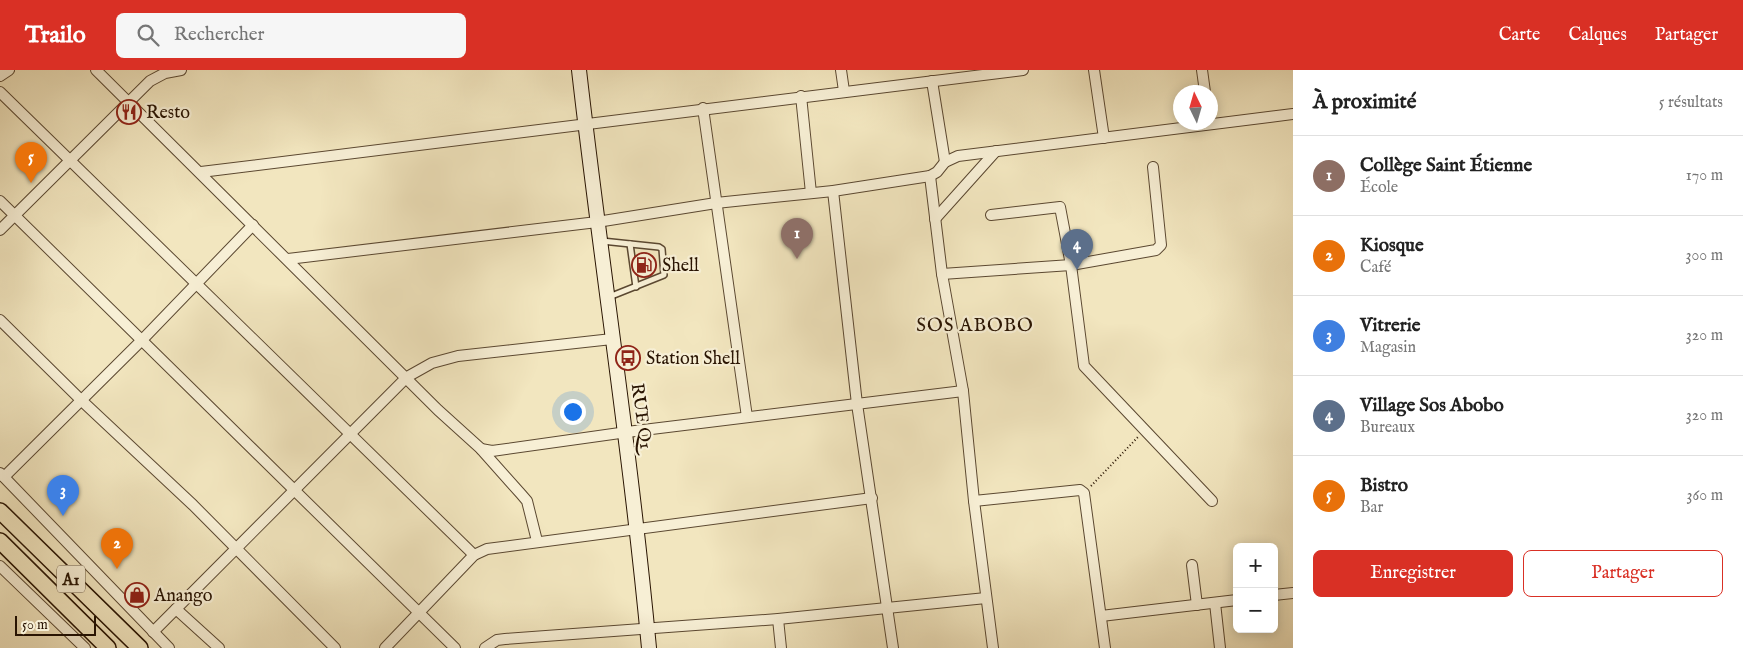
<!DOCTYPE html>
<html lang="fr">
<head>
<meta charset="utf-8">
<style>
	body { margin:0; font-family:"IM FELL English",serif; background:#f6f6f6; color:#222 }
	.controls { position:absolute; right:15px; bottom:15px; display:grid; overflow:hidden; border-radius:8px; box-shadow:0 2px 12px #0003 }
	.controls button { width:45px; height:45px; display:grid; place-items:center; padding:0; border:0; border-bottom:1px solid #e0e0e0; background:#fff; color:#222; font:25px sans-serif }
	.compass { position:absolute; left:1173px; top:15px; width:45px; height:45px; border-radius:50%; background:#fff; box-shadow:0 2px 12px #0003; rotate:355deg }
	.scale { position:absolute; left:15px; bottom:12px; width:81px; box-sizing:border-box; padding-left:5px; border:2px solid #291402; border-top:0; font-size:14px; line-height:18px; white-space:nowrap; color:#291402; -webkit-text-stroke:4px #f7efd5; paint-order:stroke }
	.you { position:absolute; left:572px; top:341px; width:18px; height:18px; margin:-12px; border:4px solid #fff; border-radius:50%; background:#1a73e8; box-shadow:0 0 0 8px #1a73e833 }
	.badge { display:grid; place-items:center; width:32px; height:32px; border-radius:50%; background:#d93025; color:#fff; font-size:16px; font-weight:700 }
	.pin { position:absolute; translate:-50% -41px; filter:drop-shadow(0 1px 2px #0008) }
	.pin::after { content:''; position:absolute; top:26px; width:18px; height:15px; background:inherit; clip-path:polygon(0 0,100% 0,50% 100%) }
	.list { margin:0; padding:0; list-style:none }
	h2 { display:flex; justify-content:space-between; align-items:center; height:65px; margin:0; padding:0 20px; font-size:21px }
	h2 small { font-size:16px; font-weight:400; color:#767676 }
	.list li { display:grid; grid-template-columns:32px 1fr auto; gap:15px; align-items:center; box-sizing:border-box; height:80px; padding:0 20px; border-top:1px solid #e0e0e0 }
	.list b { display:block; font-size:19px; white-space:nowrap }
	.list p { margin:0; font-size:16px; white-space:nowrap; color:#767676 }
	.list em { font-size:16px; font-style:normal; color:#767676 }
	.actions { display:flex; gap:10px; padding:15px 20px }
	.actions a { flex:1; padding:11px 0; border:1px solid #d93025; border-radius:8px; text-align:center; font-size:18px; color:#d93025 }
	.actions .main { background:#d93025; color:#fff }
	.icon { flex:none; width:28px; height:28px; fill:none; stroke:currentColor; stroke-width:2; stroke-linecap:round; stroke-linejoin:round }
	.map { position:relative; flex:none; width:1293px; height:578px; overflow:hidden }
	header { display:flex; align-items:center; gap:30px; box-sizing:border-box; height:70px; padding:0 25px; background:#d93025; color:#fff }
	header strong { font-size:24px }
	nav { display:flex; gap:28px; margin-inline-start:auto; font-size:18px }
	.search { width:350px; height:45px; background:#f6f6f6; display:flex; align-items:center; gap:12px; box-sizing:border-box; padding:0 18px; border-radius:8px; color:#767676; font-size:19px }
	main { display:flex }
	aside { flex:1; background:#fff }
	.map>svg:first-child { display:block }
</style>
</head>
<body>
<header>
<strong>Trailo</strong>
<div class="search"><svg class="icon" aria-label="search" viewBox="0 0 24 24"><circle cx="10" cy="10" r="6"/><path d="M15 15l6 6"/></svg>Rechercher</div>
<nav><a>Carte</a><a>Calques</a><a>Partager</a></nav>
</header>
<main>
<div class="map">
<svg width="1293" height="578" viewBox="0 0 1293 578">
	<rect width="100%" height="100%" fill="#f2e6bf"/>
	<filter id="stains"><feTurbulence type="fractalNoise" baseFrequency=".004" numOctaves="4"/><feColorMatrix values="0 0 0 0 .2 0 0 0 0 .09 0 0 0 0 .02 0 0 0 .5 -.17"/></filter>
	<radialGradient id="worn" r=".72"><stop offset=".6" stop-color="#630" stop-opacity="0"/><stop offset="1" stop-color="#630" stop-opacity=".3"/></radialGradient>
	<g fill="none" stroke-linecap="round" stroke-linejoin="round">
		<defs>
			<g id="lane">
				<polyline points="602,171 659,177 662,179 664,205 609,227"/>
				<polyline points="630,174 636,217"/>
			</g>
			<g id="street">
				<polyline points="96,0 438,340 480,378 521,424 527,431 537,471"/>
				<polyline points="841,0 844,21"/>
				<polyline points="1094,0 1104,68"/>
				<polyline points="1202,0 1205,22"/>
				<polyline points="0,6 9,0"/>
				<polyline points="932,11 945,92"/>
				<polyline points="0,22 474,485"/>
				<polyline points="801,26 811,123"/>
				<polyline points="703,38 747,347"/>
				<path d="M201,102C475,69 749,33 1023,0"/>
				<polyline points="930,106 942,204 963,321 974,431 993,578"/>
				<polyline points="833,121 857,334 893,578"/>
				<polyline points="0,131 455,578"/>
				<polyline points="991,145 1060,137 1071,195 1084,296 1212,431"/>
				<polyline points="935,149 996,81"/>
				<polyline points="0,160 150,11 165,3 181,0"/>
				<polyline points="288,189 597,152 716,133 833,121 930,106 937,102 945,92 958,86 1293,44"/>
				<polyline points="942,204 1071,195 1156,180 1161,175 1153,97"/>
				<polyline points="0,250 81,330 193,435 335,578"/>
				<polyline points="481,379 492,381 627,362 963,321"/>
				<polyline points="0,403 169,578"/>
				<polyline points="4,407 142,270 253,155"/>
				<polyline points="974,431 1080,420 1084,423 1105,578"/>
				<polyline points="1192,495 1197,535"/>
				<polyline points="0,496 85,578"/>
				<polyline points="1274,525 1293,523"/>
				<polyline points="1215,533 1220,578"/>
				<polyline points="176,539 219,578"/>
				<polyline points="1101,546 1237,530"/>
				<polyline points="778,549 781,578"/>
				<polyline points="153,562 407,307 432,293 458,286 612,269"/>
				<polyline points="385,578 474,485 487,479 872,428"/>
				<polyline points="485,578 497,570 505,569 778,549 986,528"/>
			</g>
			<path id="secondary" d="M579,0C601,193 631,385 649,578"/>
			<g id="primary">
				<polyline points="0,441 140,578"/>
				<polyline points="0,471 108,578"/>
			</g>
		</defs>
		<!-- lane casing -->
		<use href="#lane" stroke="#5b4831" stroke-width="8"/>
		<!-- street casing -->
		<use href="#street" stroke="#5b4831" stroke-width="12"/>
		<!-- secondary casing -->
		<use href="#secondary" stroke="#291402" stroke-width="16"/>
		<!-- primary casing -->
		<use href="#primary" stroke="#291402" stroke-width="18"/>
		<!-- path -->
		<polyline stroke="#291402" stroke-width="2" stroke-dasharray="1 2.5" stroke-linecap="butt" points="1091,416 1138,367"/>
		<!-- lane -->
		<use href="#lane" stroke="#f7efd5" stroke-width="5"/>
		<!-- street -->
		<use href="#street" stroke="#f7efd5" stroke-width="10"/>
		<!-- secondary -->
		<use href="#secondary" stroke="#f7efd5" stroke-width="14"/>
		<!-- primary -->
		<use href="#primary" stroke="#f2e6bf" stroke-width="15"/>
	</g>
	<!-- icons -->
	<defs>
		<symbol id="restaurant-ring" viewBox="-11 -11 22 22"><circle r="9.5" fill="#f7efd5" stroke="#8f2418" stroke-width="1.5"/><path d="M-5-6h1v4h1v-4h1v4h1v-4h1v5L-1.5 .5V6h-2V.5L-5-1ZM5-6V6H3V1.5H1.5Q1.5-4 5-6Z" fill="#8f2418"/></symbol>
		<symbol id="fuel-ring" viewBox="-11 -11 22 22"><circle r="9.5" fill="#f7efd5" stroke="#8f2418" stroke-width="1.5"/><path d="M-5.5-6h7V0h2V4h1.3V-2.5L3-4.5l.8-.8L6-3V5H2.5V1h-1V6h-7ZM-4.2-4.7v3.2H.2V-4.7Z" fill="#8f2418"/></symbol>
		<symbol id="bus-ring" viewBox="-11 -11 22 22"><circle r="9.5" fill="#f7efd5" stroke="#8f2418" stroke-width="1.5"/><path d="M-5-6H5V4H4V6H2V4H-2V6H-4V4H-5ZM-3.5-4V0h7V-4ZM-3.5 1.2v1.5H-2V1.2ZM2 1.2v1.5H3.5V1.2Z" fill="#8f2418"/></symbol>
		<symbol id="shop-ring" viewBox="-11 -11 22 22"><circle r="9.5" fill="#f7efd5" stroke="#8f2418" stroke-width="1.5"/><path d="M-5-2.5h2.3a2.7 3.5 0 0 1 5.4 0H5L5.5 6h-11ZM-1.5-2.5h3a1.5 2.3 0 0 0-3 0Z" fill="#8f2418"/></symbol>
	</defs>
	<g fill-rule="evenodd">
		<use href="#restaurant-ring" x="115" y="28" width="28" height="28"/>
		<use href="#fuel-ring" x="630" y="181" width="28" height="28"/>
		<use href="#bus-ring" x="614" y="274" width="28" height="28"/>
		<use href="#shop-ring" x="123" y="511" width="28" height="28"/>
	</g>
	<g text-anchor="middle" stroke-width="4.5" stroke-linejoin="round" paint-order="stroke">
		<!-- shield labels -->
		<rect fill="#f7efd5" stroke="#675641" stroke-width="1" x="57" y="495.5" width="28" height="27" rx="4"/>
		<g font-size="16" font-weight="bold" fill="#291402">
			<text x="71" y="515">A1</text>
		</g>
		<!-- poi labels -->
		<g font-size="18" fill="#291402" stroke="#f7efd5" text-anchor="start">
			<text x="146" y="48">Resto</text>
			<text x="662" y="201">Shell</text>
			<text x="646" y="294">Station Shell</text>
			<text x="154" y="531">Anango</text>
		</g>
		<!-- street labels -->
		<g font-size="18" fill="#291402" stroke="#f7efd5">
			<text transform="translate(642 346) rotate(82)" y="6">RUE Q1</text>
		</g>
		<!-- neighbourhood labels -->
		<g font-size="19" letter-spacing="1" fill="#291402" stroke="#f7efd5">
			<text x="975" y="261">SOS ABOBO</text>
		</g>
	</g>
	<rect width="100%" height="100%" filter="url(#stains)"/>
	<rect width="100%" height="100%" fill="url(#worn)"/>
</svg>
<div class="controls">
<button>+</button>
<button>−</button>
</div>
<svg class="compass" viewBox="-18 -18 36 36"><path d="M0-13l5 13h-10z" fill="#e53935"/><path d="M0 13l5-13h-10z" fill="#767676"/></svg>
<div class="scale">50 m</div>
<div class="you"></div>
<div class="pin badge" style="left:797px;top:189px;background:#8d6e63">1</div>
<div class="pin badge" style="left:117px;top:499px;background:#e8710a">2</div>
<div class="pin badge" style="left:63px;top:446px;background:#3f7fe0">3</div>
<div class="pin badge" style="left:1077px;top:200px;background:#5c6f8a">4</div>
<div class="pin badge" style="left:31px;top:113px;background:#e8710a">5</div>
</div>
<aside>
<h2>À proximité<small>5 résultats</small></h2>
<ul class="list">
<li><span class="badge" style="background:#8d6e63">1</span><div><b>Collège Saint Étienne</b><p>École</p></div><em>170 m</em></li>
<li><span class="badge" style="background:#e8710a">2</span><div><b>Kiosque</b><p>Café</p></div><em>300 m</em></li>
<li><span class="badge" style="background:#3f7fe0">3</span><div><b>Vitrerie</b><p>Magasin</p></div><em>320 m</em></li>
<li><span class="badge" style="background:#5c6f8a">4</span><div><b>Village Sos Abobo</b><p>Bureaux</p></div><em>320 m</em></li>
<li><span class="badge" style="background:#e8710a">5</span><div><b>Bistro</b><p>Bar</p></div><em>360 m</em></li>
</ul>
<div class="actions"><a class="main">Enregistrer</a><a>Partager</a></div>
</aside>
</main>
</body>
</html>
